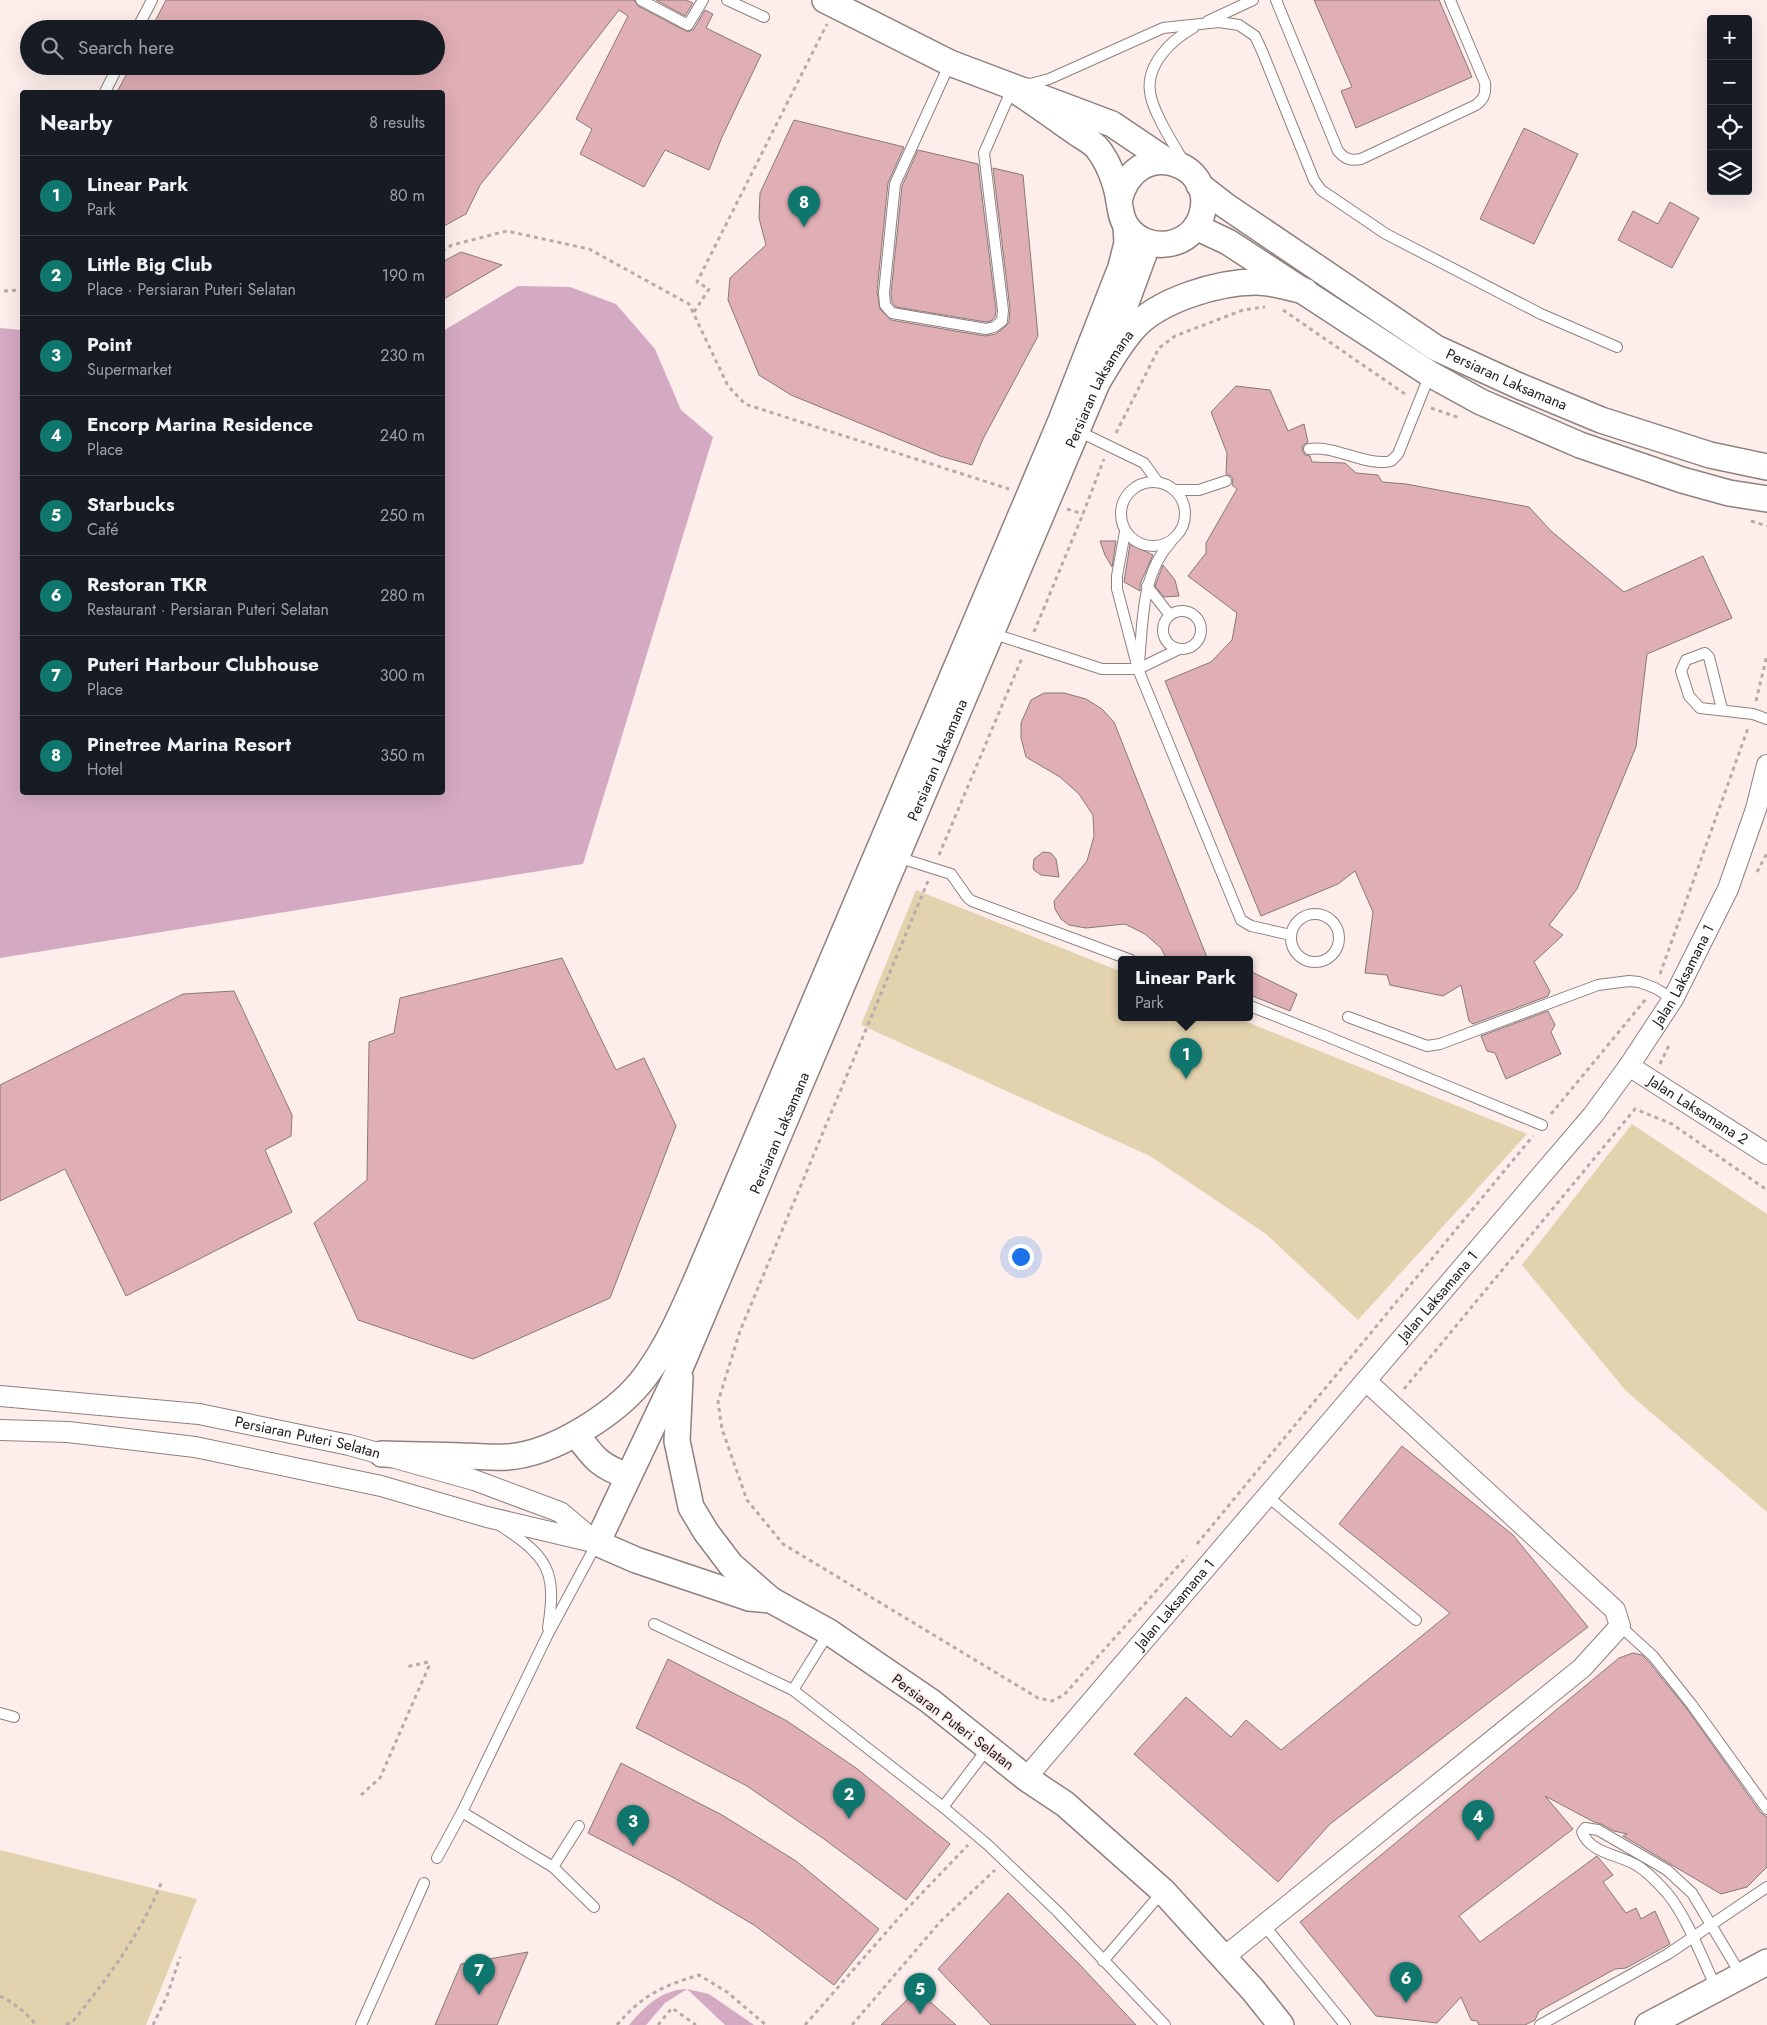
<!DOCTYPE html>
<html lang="en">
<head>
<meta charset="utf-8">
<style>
	body { margin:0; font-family:Jost,sans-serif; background:#242831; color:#f1f3f6 }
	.controls { position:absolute; right:15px; top:15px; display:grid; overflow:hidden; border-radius:5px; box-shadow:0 5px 20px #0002 }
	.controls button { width:45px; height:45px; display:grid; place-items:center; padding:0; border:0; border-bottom:1px solid #363941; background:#171b24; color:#f1f3f6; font:25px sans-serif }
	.you { position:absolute; left:1020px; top:1256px; width:18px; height:18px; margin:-12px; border:4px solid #fff; border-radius:50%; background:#1a73e8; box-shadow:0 0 0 8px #1a73e833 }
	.badge { display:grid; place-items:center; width:32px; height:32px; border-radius:50%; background:#0f766e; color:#fff; font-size:16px; font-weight:700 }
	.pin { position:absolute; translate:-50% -41px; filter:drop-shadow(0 1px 2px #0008) }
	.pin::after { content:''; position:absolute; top:26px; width:18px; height:15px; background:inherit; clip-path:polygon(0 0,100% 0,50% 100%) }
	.popup { position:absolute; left:1118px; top:956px; width:135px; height:65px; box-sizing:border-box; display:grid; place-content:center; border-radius:5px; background:#171b24; filter:drop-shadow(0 1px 4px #0005); font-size:16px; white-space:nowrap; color:#9ea1a6 }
	.popup b { font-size:19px; color:#f1f3f6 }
	.popup::after { content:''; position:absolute; left:50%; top:100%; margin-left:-10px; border:10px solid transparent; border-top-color:#171b24 }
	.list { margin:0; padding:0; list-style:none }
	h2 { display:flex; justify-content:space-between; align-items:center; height:65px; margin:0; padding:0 20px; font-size:21px }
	h2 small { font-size:16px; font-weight:400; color:#9ea1a6 }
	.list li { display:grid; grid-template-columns:32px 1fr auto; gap:15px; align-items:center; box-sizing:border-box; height:80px; padding:0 20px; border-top:1px solid #363941 }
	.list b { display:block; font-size:19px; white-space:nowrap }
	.list p { margin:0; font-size:16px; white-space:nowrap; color:#9ea1a6 }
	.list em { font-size:16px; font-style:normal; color:#9ea1a6 }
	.icon { flex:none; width:28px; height:28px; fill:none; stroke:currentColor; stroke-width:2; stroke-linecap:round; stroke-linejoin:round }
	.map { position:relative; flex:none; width:1767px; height:2025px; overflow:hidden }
	.search { position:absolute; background:#171b24; box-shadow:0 5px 20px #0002; left:20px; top:20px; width:425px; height:55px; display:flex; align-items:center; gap:12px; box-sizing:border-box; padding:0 18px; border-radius:28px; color:#9ea1a6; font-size:19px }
	.panel { position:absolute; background:#171b24; box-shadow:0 5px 20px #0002; left:20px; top:90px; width:425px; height:705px; border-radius:5px }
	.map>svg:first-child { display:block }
</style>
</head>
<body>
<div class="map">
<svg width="1767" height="2025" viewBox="0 0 1767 2025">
	<rect width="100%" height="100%" fill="#fdeeeb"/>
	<!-- green -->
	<g fill="#e2d2ad">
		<polygon points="916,890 1122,972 1122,1018 1237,1018 1527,1134 1358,1320 1266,1234 1150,1156 861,1025"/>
		<polygon points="1632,1124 1767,1214 1767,1512 1626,1391 1522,1265"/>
		<polygon points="0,1850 197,1899 146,2025 0,2025"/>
	</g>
	<!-- water -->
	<g fill="#d4aac3">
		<polygon points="518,286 570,287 616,304 655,349 681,410 713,437 583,864 0,958 0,328 22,330 22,792 442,792 443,331"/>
		<path d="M687,1989L709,1994L754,2025H629C645,2006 661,1990 687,1989Z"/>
	</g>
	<!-- pier -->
	<polygon fill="#fdeeeb" points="687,1989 725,2025 646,2025 665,2003"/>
	<!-- building -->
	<g fill="#e0aeb5" stroke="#87797b">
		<polygon points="166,0 634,0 638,6 688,32 694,29 705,10 713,14 706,28 761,55 722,137 709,170 665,150 644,187 580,154 592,129 576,119 628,16 619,10 547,103 480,185 466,214 442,227 442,92 117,92 131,66 436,66 436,29 151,29"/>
		<polygon points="656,0 686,0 693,3 685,16"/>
		<polygon points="1314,0 1439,0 1472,77 1356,128 1341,91 1352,87"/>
		<polygon points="794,120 904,147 888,183 877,292 880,309 891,320 985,336 996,334 1006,326 1009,322 1010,309 993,168 1023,175 1038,336 983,439 972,465 940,456 791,395 759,375 728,300 730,278 766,245 759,218 760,193"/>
		<polygon points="1524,128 1578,154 1534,244 1480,219"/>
		<polygon points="918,150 978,164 996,310 995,317 991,321 986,322 896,307 892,302 891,293 902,186"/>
		<polygon points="1670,202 1699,218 1672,268 1618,240 1633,211 1658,224"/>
		<polygon points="461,252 502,265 442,300 442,262"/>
		<polygon points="1236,386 1270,390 1288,431 1304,424 1308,442 1303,445 1302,450 1305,455 1310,456 1312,462 1345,463 1356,473 1378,475 1382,482 1406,484 1529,507 1551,531 1624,592 1703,556 1732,618 1647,654 1636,747 1577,889 1549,925 1563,935 1534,962 1550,991 1548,996 1473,1024 1469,1021 1461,985 1443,996 1390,985 1387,975 1365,973 1373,912 1355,871 1338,884 1261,916 1165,681 1211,662 1232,640 1237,613 1188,576 1206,553 1206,543 1237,489 1232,485 1233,479 1231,476 1226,474 1227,453 1211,412"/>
		<polygon points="1100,541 1116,541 1112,567 1105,555"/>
		<polygon points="1130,544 1153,555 1140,584 1140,591 1124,582"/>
		<polygon points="1163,565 1175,580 1179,596 1164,597 1155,586"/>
		<polygon points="1044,693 1064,693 1086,699 1102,709 1114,722 1208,960 1167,960 1161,948 1145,934 1125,924 1086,928 1069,925 1061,919 1055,909 1054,901 1087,861 1094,836 1093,815 1079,794 1060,777 1026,757 1021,738 1021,723 1031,700"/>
		<polygon points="1043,852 1051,853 1056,859 1059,877 1041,875 1034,870 1033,867 1034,859"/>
		<polygon points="562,958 616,1070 644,1058 676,1126 610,1298 473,1359 358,1320 314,1223 367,1180 369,1042 394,1033 400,998"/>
		<polygon points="1250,971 1297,994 1290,1011 1250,995"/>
		<polygon points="234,991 292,1115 291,1136 265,1150 292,1212 126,1296 65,1169 0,1201 0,1085 183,994"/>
		<polygon points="1548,1011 1555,1025 1551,1032 1561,1054 1506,1079 1495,1053 1487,1051 1481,1036"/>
		<polygon points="1402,1446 1513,1535 1588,1627 1330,1824 1278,1882 1134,1754 1186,1697 1231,1737 1246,1720 1281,1750 1450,1613 1339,1524"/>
		<polygon points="1633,1653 1642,1655 1648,1661 1687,1709 1761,1813 1767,1817 1767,1867 1747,1887 1721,1894 1623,1836 1627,1834 1614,1831 1601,1824 1594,1822 1545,1796 1573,1829 1459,1916 1480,1942 1597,1856 1613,1875 1603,1882 1626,1913 1636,1908 1641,1919 1655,1911 1670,1944 1626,1968 1615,1969 1539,2011 1535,2020 1525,2025 1479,2025 1477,2021 1471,2020 1461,1997 1437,2023 1376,2016 1300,1922 1619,1658"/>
		<polygon points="668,1659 787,1721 856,1768 950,1844 906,1900 824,1839 747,1786 636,1728"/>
		<polygon points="621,1763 722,1815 796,1861 879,1929 834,1985 754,1925 676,1879 588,1833"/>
		<polygon points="1008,1893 1081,1966 1136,2025 991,2025 938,1969"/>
		<polygon points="528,1952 497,2025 435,2025 461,1964"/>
		<polygon points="917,1990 956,2025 881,2025"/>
	</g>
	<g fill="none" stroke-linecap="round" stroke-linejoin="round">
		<defs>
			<g id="service">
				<polyline points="641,0 688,25 703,0"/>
				<polyline points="727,0 764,17"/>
				<path d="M1276,0L1338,151C1345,159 1350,161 1361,159L1476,105C1484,99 1486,94 1485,83L1450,0"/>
				<polyline points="1208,21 1253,0"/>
				<polyline points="137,29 152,0"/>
				<polyline points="950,63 895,184 884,293 885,305 892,313 986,329 994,327 1002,321 1003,310 984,153 1012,89"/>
				<polyline points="1024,83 1030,84 1049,79 1163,28 1219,22 1239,25 1255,36 1262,51 1314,180 1321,190 1386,234 1541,314 1617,347"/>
				<polyline points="105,92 118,66"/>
				<path d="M1184,162C1174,145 1152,111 1150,92C1146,65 1171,40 1193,28"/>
				<polyline points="1078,431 1144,463 1157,481"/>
				<path d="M1309,449C1334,445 1368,467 1391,461L1398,454L1430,374"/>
				<circle cx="1153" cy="514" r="32"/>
				<polyline points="1175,490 1199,490 1226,481"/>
				<polyline points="1125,532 1117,576 1117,589 1138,669 1241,920 1251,926 1291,935"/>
				<polyline points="1147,586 1169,614"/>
				<circle cx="1182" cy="630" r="19"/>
				<polyline points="991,633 1102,669 1138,669 1179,649"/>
				<path d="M1139,663C1143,622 1141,574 1171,542"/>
				<polyline points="1722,709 1709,657 1705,653 1686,660 1681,671 1689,696 1700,708 1753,714 1767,719"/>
				<polyline points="897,857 951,874 968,898 972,901 1131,960"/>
				<circle cx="1315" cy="938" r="24"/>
				<polyline points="1250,1006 1326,1036 1542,1125"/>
				<polyline points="1348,1017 1427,1046 1440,1044 1598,985 1629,981 1639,982 1655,988 1673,999"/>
				<polyline points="1267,1496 1416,1620"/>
				<path d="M501,1526C548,1557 557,1571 548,1628"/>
				<polyline points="654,1624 793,1690 943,1807 988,1845 1058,1912 1165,2025"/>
				<polyline points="1620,1626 1653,1656 1692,1705 1767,1809"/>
				<polyline points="793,1690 829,1632"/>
				<polyline points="0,1713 14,1717"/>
				<polyline points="943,1807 988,1748"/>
				<polyline points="462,1812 553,1867 594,1907"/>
				<polyline points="437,1858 462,1812 547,1636 597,1543"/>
				<polyline points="553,1867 579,1826"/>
				<polyline points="1264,1925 1345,2025"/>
				<polyline points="1103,1961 1163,1891"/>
				<path d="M1716,1988C1703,1960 1687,1917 1667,1893C1659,1884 1647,1871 1636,1865C1618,1854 1591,1854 1582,1832L1585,1828L1598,1830L1667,1870L1692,1893L1741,1975"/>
				<polyline points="361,2025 424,1883"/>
				<polyline points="1540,2025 1668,1954 1767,1887"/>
			</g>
			<g id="minor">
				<path id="s1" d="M1629,1066L1767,1154"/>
				<path id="s2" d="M0,1396L199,1414L349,1445L474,1480L560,1512L597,1543"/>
				<polyline points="0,1430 68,1432 195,1447 381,1486 487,1517 593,1542"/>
				<path id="s3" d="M1026,1778L1593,1115L1629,1066L1673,999L1728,889L1756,809L1767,765"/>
				<polyline points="1223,1958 1582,1668 1620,1626 1615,1610 1366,1381"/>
			</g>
			<g id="tertiary">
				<polyline points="825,0 950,63 1112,124 1167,161"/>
				<path d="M1012,88C1033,102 1054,117 1074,131C1082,137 1093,142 1098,149C1109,163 1117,185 1119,202C1121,211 1121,219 1127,227C1147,255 1193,248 1202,214C1217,162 1135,134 1119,201"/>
				<path id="s4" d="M1199,185L1226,206L1436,348L1519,386L1601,420L1710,455L1767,467"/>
				<polyline points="1196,227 1228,242 1430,374 1481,402 1580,445 1682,480 1729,493 1767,499"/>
				<polyline points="1109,349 1148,243"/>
				<polyline points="680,1378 677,1441 691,1507 706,1532 731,1565 771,1600"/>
				<path d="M576,1434C594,1458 599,1466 628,1476"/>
				<path d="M382,1454C409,1455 435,1455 462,1456C477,1456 492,1458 507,1457C554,1454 620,1412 647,1374C669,1344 684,1308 699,1274L1060,423L1121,267L1127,243L1126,226"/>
				<path id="s5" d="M1281,2025L1253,1990L1163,1891L1065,1804L1026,1778L930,1701L829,1632L771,1600L749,1598L636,1560L597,1543L681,1366L1097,383C1108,364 1119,345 1133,329C1158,300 1218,282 1256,282C1272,282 1289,288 1305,291"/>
				<polyline points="1648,2025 1767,1962"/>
			</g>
		</defs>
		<!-- service casing -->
		<use href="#service" stroke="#8e817e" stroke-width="12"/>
		<!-- minor casing -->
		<use href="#minor" stroke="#8e817e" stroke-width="22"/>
		<!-- tertiary casing -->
		<use href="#tertiary" stroke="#8e817e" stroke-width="28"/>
		<!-- path -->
		<g stroke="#b7aba9" stroke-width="3" stroke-dasharray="4 4" stroke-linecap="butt">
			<polyline points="442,251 452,245 507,231 589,249 689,304 728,386 745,404 1009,489"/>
			<polyline points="4,291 22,290"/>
			<polyline points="1283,310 1405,394"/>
			<polyline points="694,312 709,289 697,282 827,24"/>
			<polyline points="1431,408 1460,418"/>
			<polyline points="1116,433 1159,348 1175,336 1243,310 1265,307"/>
			<polyline points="1067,509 1083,514"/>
			<polyline points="1751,521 1767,526"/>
			<polyline points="1034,632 1083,514 1104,459"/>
			<polyline points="1756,701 1767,655"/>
			<polyline points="939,855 1022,658"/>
			<polyline points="1757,872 1767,853"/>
			<polyline points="928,881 740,1331 718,1402 722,1429 747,1500 783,1544 1038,1698 1052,1701 1064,1695 1187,1556"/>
			<polyline points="1660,974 1748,728"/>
			<polyline points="1660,1064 1670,1043"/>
			<polyline points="1551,1114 1646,999"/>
			<polyline points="1404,1389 1635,1109 1672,1124 1767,1190"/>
			<polyline points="1197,1544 1533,1136"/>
			<polyline points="361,1795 380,1778 429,1666 428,1662 406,1667"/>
			<path d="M0,1996C14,2003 27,2013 36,2025"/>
			<path d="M66,2025L74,2020C110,1975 140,1935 162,1881"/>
			<polyline points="153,2025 167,1996 180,1957"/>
			<path d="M617,2025C642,1995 663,1986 699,1975L727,1992L766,2025"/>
			<polyline points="658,2025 672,2008 696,2025"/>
			<polyline points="805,2025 903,1913 968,1845"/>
			<polyline points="852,2025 940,1922 995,1870"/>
		</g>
		<!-- service -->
		<use href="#service" stroke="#fff" stroke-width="10"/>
		<!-- minor -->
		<use href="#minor" stroke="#fff" stroke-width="20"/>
		<!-- tertiary -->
		<use href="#tertiary" stroke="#fff" stroke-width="25"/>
	</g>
	<g text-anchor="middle" stroke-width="4" stroke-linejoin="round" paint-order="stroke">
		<!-- street labels -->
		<g font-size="15" fill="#1e1918" stroke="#fdeeeb">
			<text dy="5" stroke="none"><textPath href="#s4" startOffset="365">Persiaran Laksamana</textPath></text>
			<text dy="5" stroke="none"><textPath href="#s5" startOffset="2111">Persiaran Laksamana</textPath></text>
			<text dy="5" stroke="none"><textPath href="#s5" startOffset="1706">Persiaran Laksamana</textPath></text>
			<text dy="5" stroke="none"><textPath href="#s3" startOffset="1039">Jalan Laksamana 1</textPath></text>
			<text dy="5" stroke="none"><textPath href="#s1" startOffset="82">Jalan Laksamana 2</textPath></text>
			<text dy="5" stroke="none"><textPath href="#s5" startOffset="1301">Persiaran Laksamana</textPath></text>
			<text dy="5" stroke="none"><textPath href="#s3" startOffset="634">Jalan Laksamana 1</textPath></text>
			<text dy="5" stroke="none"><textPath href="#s2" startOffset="311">Persiaran Puteri Selatan</textPath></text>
			<text dy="5" stroke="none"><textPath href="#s3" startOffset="229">Jalan Laksamana 1</textPath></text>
			<text transform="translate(953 1722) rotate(37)" y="5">Persiaran Puteri Selatan</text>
		</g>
	</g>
</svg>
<div class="controls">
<button>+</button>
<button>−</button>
<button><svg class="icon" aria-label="locate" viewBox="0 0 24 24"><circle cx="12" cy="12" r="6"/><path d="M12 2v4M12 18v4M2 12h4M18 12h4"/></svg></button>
<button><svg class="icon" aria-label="layers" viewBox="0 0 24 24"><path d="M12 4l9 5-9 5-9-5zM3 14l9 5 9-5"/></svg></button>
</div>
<div class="you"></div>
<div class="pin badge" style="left:1186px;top:1079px">1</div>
<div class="popup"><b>Linear Park</b>Park</div>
<div class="pin badge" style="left:849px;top:1819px">2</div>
<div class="pin badge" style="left:633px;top:1846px">3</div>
<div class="pin badge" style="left:1478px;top:1841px">4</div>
<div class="pin badge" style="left:920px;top:2014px">5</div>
<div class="pin badge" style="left:1406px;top:2003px">6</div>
<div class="pin badge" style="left:479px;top:1995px">7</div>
<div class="pin badge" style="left:804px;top:227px">8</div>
<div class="search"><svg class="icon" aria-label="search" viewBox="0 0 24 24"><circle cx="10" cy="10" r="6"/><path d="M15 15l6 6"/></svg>Search here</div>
<section class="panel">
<h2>Nearby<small>8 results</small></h2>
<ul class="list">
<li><span class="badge">1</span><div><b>Linear Park</b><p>Park</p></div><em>80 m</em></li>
<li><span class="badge">2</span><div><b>Little Big Club</b><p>Place · Persiaran Puteri Selatan</p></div><em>190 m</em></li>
<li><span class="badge">3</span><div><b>Point</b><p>Supermarket</p></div><em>230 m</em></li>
<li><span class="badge">4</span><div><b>Encorp Marina Residence</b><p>Place</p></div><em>240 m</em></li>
<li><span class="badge">5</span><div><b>Starbucks</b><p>Café</p></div><em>250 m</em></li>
<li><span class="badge">6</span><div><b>Restoran TKR</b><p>Restaurant · Persiaran Puteri Selatan</p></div><em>280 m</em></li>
<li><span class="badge">7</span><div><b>Puteri Harbour Clubhouse</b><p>Place</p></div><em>300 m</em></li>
<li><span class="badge">8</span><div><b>Pinetree Marina Resort</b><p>Hotel</p></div><em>350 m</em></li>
</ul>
</section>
</div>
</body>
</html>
